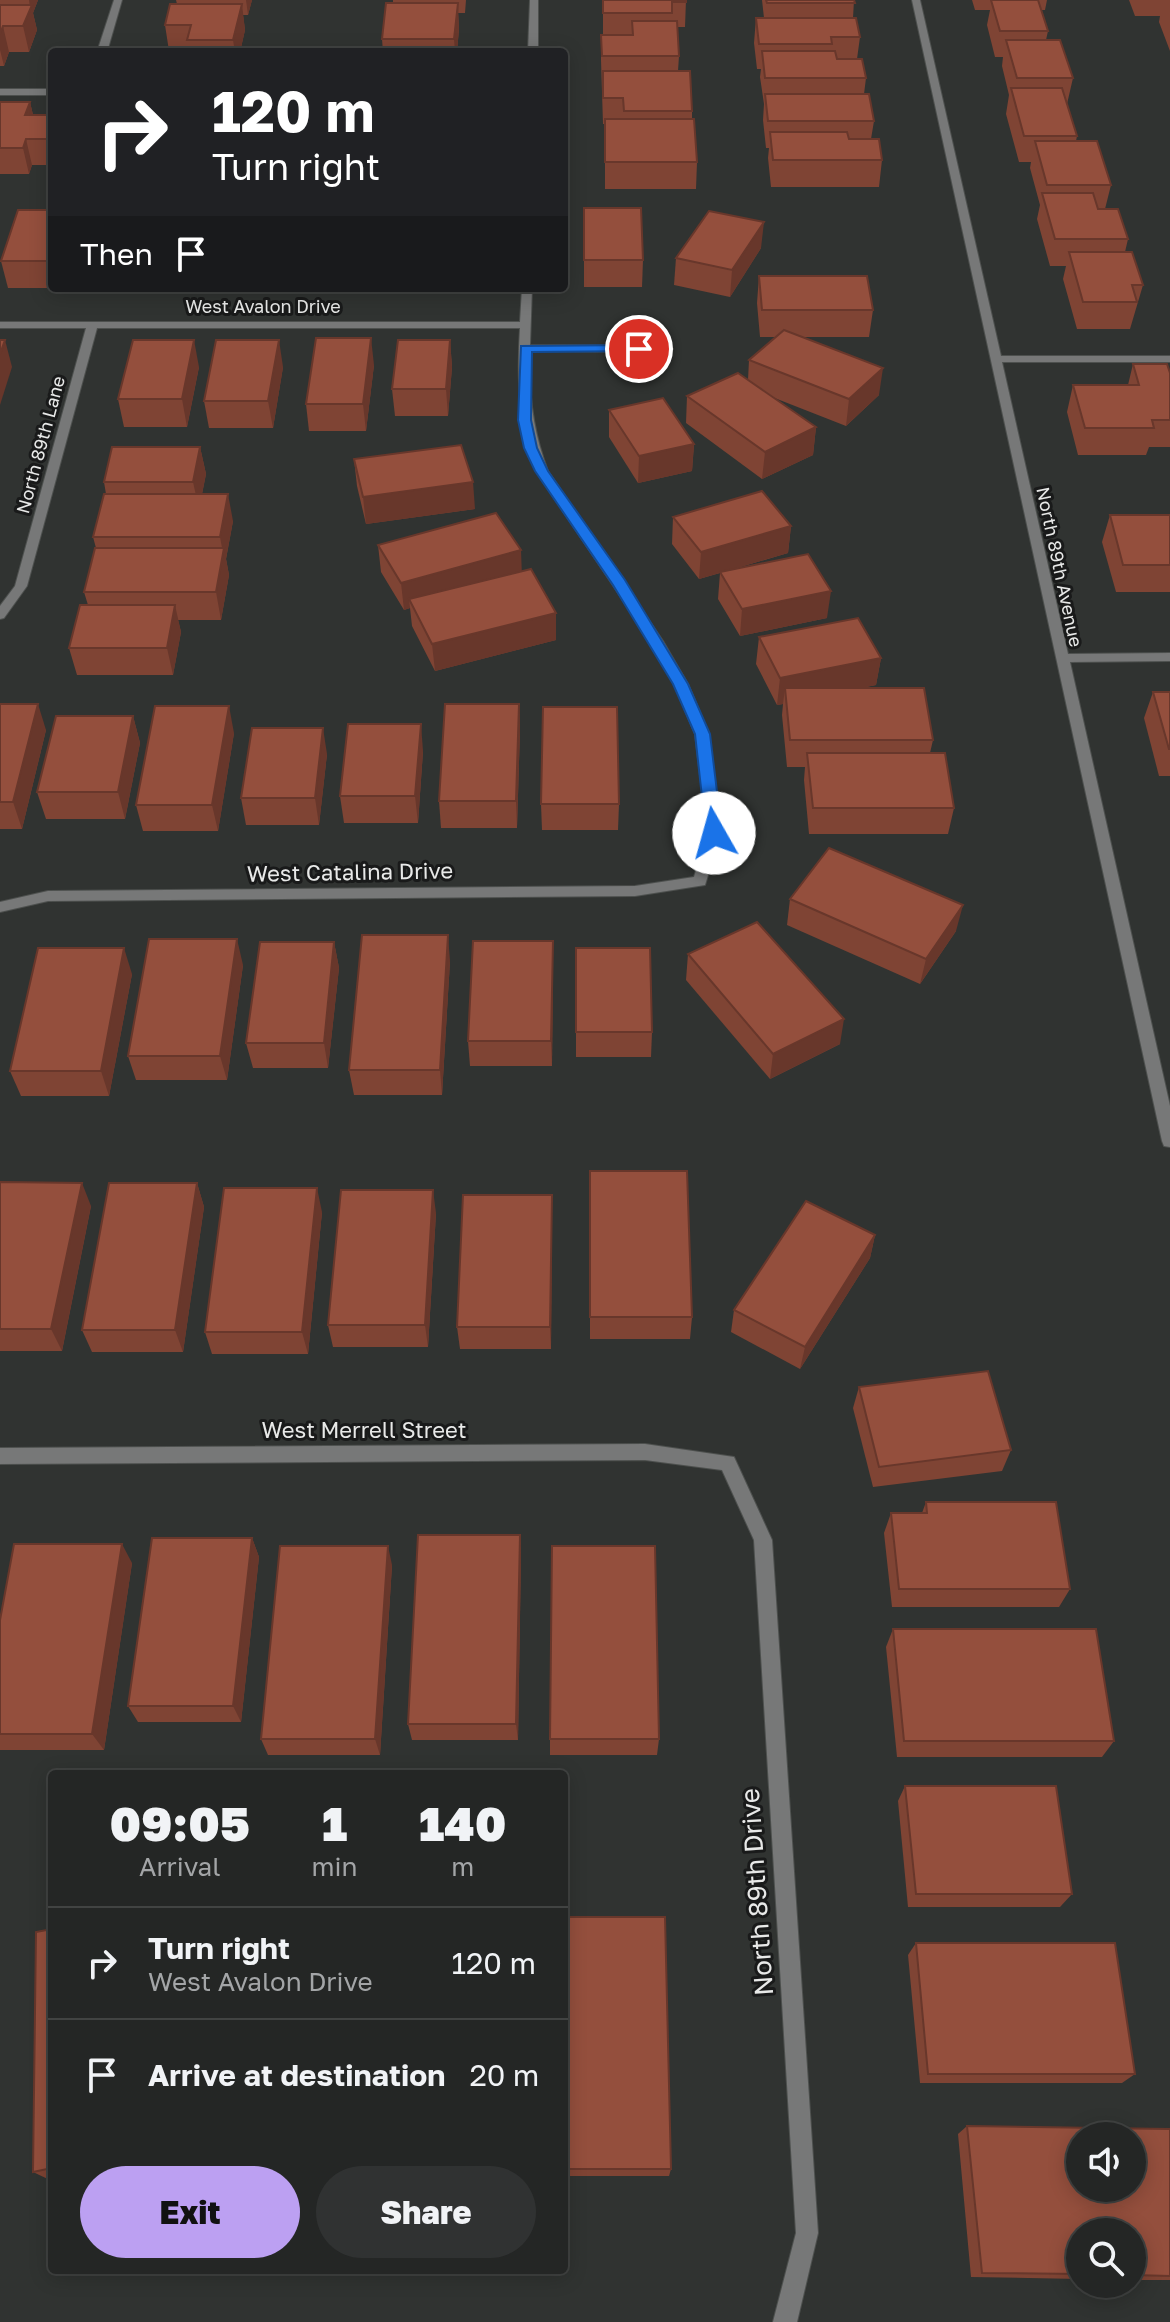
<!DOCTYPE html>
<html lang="en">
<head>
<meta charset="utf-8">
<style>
  body { margin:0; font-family:"Golos Text",sans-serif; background:#303232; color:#f1f3f6; height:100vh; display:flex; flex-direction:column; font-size:30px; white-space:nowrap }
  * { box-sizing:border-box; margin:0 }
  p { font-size:26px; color:#a3a5a7 }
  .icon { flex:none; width:44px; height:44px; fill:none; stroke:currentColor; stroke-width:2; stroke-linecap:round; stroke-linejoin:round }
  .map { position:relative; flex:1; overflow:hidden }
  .sheet { position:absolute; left:48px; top:1770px; width:520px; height:504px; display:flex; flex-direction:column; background:#242625; border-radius:8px; box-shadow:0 4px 20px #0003,0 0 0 2px #414342 }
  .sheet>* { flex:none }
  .guide { position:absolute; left:48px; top:48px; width:520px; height:244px; border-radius:8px; box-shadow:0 4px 20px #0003,0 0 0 2px #414342; background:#202124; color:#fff; overflow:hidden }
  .tools { position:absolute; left:1066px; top:2122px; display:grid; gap:16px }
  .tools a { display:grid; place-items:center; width:80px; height:80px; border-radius:50%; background:#242625; box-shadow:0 4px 20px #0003,0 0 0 2px #414342; font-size:40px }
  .pin { position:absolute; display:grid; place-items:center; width:68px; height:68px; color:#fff; margin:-34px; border:4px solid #fff; border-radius:50%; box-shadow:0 2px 8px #0007 }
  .me { position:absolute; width:88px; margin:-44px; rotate:353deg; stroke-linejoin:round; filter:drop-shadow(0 0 6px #0008) }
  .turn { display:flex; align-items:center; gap:28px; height:168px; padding:0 32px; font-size:36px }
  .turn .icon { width:104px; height:104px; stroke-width:2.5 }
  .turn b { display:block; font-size:56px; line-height:68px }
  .then { display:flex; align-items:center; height:76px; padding:0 32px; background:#0003; gap:16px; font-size:30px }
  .eta { display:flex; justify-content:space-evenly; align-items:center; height:136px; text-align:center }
  .eta b { font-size:48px; font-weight:800; line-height:56px }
  .button { display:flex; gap:16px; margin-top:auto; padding:16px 32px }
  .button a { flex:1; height:92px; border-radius:48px; background:#bca0f2; color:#111; font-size:32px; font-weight:800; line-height:92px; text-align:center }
  .button a+a { background:#303232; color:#f1f3f6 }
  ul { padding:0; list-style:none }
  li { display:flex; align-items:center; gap:24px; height:112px; padding:0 32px; border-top:2px solid #414342 }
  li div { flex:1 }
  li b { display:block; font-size:30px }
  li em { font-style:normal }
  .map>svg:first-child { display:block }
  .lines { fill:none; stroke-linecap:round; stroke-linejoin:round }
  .street-casing { stroke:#4d504e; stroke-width:2 }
  .street { fill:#777878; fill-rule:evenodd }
  .wall { fill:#7f4434 }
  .shaded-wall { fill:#68372b }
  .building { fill:#944f3d; stroke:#68372b; stroke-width:2; fill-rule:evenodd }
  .route { fill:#1a73e8; stroke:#114b97; stroke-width:2 }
  .labels { text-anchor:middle; stroke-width:6; stroke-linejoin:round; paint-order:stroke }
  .far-street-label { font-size:18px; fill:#e8e9e8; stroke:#191a1a }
  .street-label { font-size:22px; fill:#e8e9e8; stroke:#191a1a }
  .near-street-label { font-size:26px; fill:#e8e9e8; stroke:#191a1a }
</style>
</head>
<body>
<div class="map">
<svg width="1170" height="2322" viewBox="0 0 1170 2322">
  <rect width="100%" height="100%" fill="#303331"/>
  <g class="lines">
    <defs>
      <g id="street">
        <path d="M114 0H122L107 52H97Z"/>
        <path d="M530 0H538V52H528Z"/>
        <path d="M912 0H920L1001 356H1170V362H1002L1068 654 1170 653V661L1070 662 1170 1106V1147L1164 1146 1162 1141Z"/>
        <rect x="0" y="89" width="52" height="6"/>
        <path d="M522 288H532L530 345 667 346 673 349 667 352 530 351C528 393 533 432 548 471L663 641 688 684 709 734 721 833 705 885 635 896 48 901 0 912V902L48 891 635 886 694 877 707 833 695 734 674 684 651 642 536 471C518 424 517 378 520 328H97L27 586 4 618 0 619V606L15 586 86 328H0V322H520Z"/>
        <path d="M645 1444 734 1457 772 1540 818 2233 797 2322H773L796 2233 754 1540 722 1470 645 1460 0 1464V1448Z"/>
      </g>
    </defs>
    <use href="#street" class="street-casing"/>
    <use href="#street" class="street"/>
  </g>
  <g class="wall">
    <path d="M0 0H38L33 13 37 30 29 52H9L4 66H0Z"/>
    <path d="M176 0H252L248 15H243L245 30 240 52 169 51 165 25 177 4Z"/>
    <path d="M393 0H466L465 13H458L459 29 457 52H383L382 39 393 3Z"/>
    <path d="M603 0H686L685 27H677L679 56 678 71 692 111V119L697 162 696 189H605V124H603L601 60V35H603Z"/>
    <path d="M762 0H854L853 18 860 37 857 59 866 78 864 94 874 121 871 139 882 160 879 187H771L768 158 769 148H766L763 120 764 104 760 77 761 69H757L754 43 756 18H764Z"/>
    <path d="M972 0H1047L1045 10H1041L1048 31 1046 40 1073 78 1067 104 1077 136 1076 141 1111 185 1105 209 1128 239 1125 252 1143 285 1130 329H1077L1063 279 1066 266H1050L1037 219 1040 205 1030 168 1031 162H1019L1006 114 1009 95 1002 66 1003 57H995L987 25 990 10H975Z"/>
    <path d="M1129 0H1170V51L1159 22 1160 16H1135Z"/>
    <path d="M0 102H30L33 115H52V165H32L29 174H0Z"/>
    <path d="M584 208 643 260 642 287H584Z"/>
    <path d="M52 210V288H8L1 261Z"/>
    <path d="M761 248 730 297 674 285 676 258Z"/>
    <path d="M759 276 873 310 869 337H801L879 395 846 426 772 397 816 427 813 455 762 479 686 423 687 396 748 380 749 360 777 337H760L757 303Z"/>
    <path d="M450 340 452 367 448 416H395L392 389Z"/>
    <path d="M1133 364 1170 373V447H1149L1146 455H1078L1067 412 1073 385H1128Z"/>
    <path d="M374 365 366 431H309L306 404Z"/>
    <path d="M199 367 187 427H124L118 399Z"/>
    <path d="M283 367 273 428H209L204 401Z"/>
    <path d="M609 410 694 444 692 471 638 483 609 437Z"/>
    <path d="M200 447 206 474 202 494 233 521 226 559 229 575 221 620H178L181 632 173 675H77L69 648 88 605 84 592 96 548 93 537 106 494 104 482Z"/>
    <path d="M354 459 475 509 366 524 357 486Z"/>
    <path d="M1110 515H1170V592H1116L1102 542Z"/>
    <path d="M673 517 791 526 788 553 737 568 827 618 740 636 718 599 720 573 699 579 672 544Z"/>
    <path d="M378 545 522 572 556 613V640L435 671 412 626 410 608 404 610 381 572Z"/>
    <path d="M759 637 881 658 876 685 861 688 933 740 930 753 954 808 948 834H809L804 780 805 767H787L782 715 783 704 777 705 756 664Z"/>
    <path d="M1153 692H1170V776H1159L1144 718Z"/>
    <path d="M0 704 46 730 22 829H0Z"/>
    <path d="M519 704 520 730 517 828H441L439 801Z"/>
    <path d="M133 716 140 743 125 819H46L37 792Z"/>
    <path d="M234 733 218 831H143L136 805Z"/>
    <path d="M423 751 418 823H344L340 796Z"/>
    <path d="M327 754 319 825H246L241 798Z"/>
    <path d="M541 804H619L618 830H542Z"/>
    <path d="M790 899 956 931 920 984 787 925Z"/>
    <path d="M334 942 339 968 328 1068H253L246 1043Z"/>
    <path d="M576 948 652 1032 651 1057H576Z"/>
    <path d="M688 954 840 1044 770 1079 686 980Z"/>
    <path d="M450 961 442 1095H354L349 1070Z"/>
    <path d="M243 965 227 1080H136L128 1056Z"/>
    <path d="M553 967 552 1066H470L468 1041Z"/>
    <path d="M132 974 109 1096H21L10 1071Z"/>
    <path d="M590 1171 692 1317 690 1339H590Z"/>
    <path d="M0 1182 91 1206 62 1351H0Z"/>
    <path d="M197 1183 204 1207 183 1352H92L82 1330Z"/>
    <path d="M552 1195 551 1349H460L457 1327Z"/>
    <path d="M322 1212 308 1354H212L205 1332Z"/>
    <path d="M436 1213 428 1347H333L328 1325Z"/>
    <path d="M875 1235 870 1258 800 1369 731 1332 734 1310Z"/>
    <path d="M859 1387 1011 1450 1002 1471 873 1487 853 1408Z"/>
    <path d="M926 1502 1070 1589 1059 1607H892L884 1533 891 1513H922Z"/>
    <path d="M520 1535 521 1554 518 1740H412L408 1724Z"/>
    <path d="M252 1538 259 1557 241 1722H138L128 1706Z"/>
    <path d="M132 1563 104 1750H0V1620Z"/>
    <path d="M392 1565 380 1755H268L261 1739Z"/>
    <path d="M893 1629 1114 1741 1102 1757H897L886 1647Z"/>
    <path d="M550 1739H659L657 1755H550Z"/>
    <path d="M905 1786 1072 1894 1060 1907H908L898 1801Z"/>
    <path d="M564 1917 671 2169 669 2176H564Z"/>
    <path d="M52 1929V2181L33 2172Z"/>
    <path d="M916 1943 1135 2074 1122 2083H920L908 1955Z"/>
    <path d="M967 2126 1170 2129V2280H1132V2232H1080V2279L971 2277 958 2134Z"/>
  </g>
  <g class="shaded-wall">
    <path d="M29 0H38L33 13 37 30 29 52 23 26 30 8Z"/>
    <path d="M246 0H252L248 15Z"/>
    <path d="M458 3 459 29 457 52H455L454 39Z"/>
    <path d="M242 4 245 30 240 52H235L233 40Z"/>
    <path d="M3 26 9 52 4 66 0 50V34Z"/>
    <path d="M30 102 36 128 25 115Z"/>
    <path d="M26 139 32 165 29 174 23 148Z"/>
    <path d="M764 222 761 248 730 297 732 270Z"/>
    <path d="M371 338 374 365 366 431 363 404Z"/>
    <path d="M5 340 12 367 0 405V354Z"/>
    <path d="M194 340 199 367 187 427 182 399Z"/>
    <path d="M279 340 283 367 273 428 268 401Z"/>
    <path d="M450 340 452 367 448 416 446 389Z"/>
    <path d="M883 368 879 395 846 426 849 399Z"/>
    <path d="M816 427 813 455 762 479 765 452Z"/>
    <path d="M694 444 692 471 638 483 639 456Z"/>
    <path d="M200 447 206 474 199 509 193 482Z"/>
    <path d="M473 482 475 509 366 524 363 497Z"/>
    <path d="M228 494 233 521 226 559 229 575 221 620 216 592 223 553 220 537Z"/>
    <path d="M791 526 788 553 699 579 701 552Z"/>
    <path d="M521 550 522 577 409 599 410 608 404 610 401 583Z"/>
    <path d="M831 591 827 618 740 636 742 609Z"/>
    <path d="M175 605 181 632 173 675 167 648Z"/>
    <path d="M556 613V640L435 671 432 644Z"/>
    <path d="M881 658 876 685 786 703 785 688 783 704 777 705 780 678Z"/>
    <path d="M38 704 46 730 22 829 13 802Z"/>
    <path d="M519 704 520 730 517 828 516 801Z"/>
    <path d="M229 706 234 733 218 831 212 805Z"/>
    <path d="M133 716 140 743 125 819 118 792Z"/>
    <path d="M421 724 423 751 418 823 415 796Z"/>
    <path d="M323 728 327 754 319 825 315 798Z"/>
    <path d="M963 905 956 931 920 984 926 959Z"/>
    <path d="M448 935 450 961 442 1095 440 1070Z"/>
    <path d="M237 939 243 965 227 1080 220 1056Z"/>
    <path d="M553 941V967L552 1066 551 1041Z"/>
    <path d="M334 942 339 968 328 1068 324 1043Z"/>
    <path d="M124 948 132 974 109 1096 101 1071Z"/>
    <path d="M844 1019 840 1044 770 1079 773 1054Z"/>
    <path d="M82 1183 91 1206 62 1351 51 1329Z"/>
    <path d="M197 1183 204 1207 183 1352 175 1330Z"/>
    <path d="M317 1188 322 1212 308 1354 302 1332Z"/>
    <path d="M433 1190 436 1213 428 1347 425 1325Z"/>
    <path d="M552 1195V1219L551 1349 550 1327Z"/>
    <path d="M875 1235 870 1258 800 1369 805 1347Z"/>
    <path d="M520 1535 521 1554 518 1740 516 1724Z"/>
    <path d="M252 1538 259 1557 241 1722 233 1706Z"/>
    <path d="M122 1544 132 1563 104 1750 92 1734Z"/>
    <path d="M388 1546 392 1565 380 1755 375 1739Z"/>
  </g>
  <g class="building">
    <path d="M603 0H686V2H672V13H603Z"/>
    <path d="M766 0H854L855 3H767Z"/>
    <path d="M991 0H1038L1048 31H1000Z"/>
    <path d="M386 3H458L454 39H382Z"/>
    <path d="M170 4H242L233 40H187L191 25H165Z"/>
    <path d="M0 5H32L23 26H3L0 34Z"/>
    <path d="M756 18H856L860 37H831L832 44H759Z"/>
    <path d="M632 21H677L679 56H602L601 35H633Z"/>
    <path d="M1006 40H1060L1073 78H1017Z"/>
    <path d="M762 51H835L837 59H862L866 78H765Z"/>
    <path d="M603 71H690L692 111H624L623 98H603Z"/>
    <path d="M1011 88H1062L1077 136H1024Z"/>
    <path d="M765 94H869L874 121H768Z"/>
    <path d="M0 102H30L25 115H52V139H26L23 148H0Z"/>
    <path d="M605 119H694L697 162H605Z"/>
    <path d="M770 132H847L849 139H879L882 160H773Z"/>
    <path d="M1035 141H1097L1111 185H1047Z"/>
    <path d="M1042 193H1093L1098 209H1118L1128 239H1055Z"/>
    <path d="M584 208H641L643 260H584Z"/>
    <path d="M18 210H52V261H1Z"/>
    <path d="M709 211 764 222 732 270 676 258Z"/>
    <path d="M1069 252H1132L1143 285H1132L1137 302H1083Z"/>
    <path d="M759 276H867L873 310H762Z"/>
    <path d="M784 330 883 368 849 399 749 360Z"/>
    <path d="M316 338H371L363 404H306Z"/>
    <path d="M0 340H5L0 354Z"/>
    <path d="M133 340H194L182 399H118Z"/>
    <path d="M216 340H279L268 401H204Z"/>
    <path d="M398 340H450L446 389H392Z"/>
    <path d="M1133 364H1167L1170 373V420H1152L1154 428H1085L1073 385H1139Z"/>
    <path d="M738 373 816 427 765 452 687 396Z"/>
    <path d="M663 398 694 444 639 456 609 410Z"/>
    <path d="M461 445 473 482 363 497 354 459Z"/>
    <path d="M112 447H200L193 482H104Z"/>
    <path d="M762 491 791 526 701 552 673 517Z"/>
    <path d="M104 494H228L220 537H93Z"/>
    <path d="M496 513 521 550 401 583 378 545Z"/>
    <path d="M1110 515H1170V565H1123Z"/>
    <path d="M95 548H224L216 592H84Z"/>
    <path d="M808 554 831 591 742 609 720 572Z"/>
    <path d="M531 569 556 613 432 644 409 599Z"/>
    <path d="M80 605H175L167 648H69Z"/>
    <path d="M858 618 881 658 780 678 759 637Z"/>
    <path d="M785 688H924L933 740H790Z"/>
    <path d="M1153 692H1170V749H1169Z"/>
    <path d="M0 704H38L13 802H0Z"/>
    <path d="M445 704H519L516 801H439Z"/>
    <path d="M155 706H229L212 805H136Z"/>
    <path d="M543 707H617L619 804H541Z"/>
    <path d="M56 716H133L118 792H37Z"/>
    <path d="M348 724H421L415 796H340Z"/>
    <path d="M252 728H323L315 798H241Z"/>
    <path d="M807 753H945L954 808H813Z"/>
    <path d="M829 848 963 905 926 959 790 899Z"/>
    <path d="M757 922 844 1019 773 1054 688 954Z"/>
    <path d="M362 935H448L440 1070H349Z"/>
    <path d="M149 939H237L220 1056H128Z"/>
    <path d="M473 941H553L551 1041H468Z"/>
    <path d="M260 942H334L324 1043H246Z"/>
    <path d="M38 948H124L101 1071H10Z"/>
    <path d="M576 948H650L652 1032H576Z"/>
    <path d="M590 1171H687L692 1317H590Z"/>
    <path d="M0 1182 82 1183 51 1329H0Z"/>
    <path d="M109 1183H197L175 1330H82Z"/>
    <path d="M224 1188H317L302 1332H205Z"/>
    <path d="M341 1190H433L425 1325H328Z"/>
    <path d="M463 1195H552L550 1327H457Z"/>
    <path d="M806 1201 875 1235 805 1347 734 1310Z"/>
    <path d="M988 1371 1011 1450 879 1467 859 1387Z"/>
    <path d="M926 1502H1056L1070 1589H899L891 1513H927Z"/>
    <path d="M418 1535H520L516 1724H408Z"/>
    <path d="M152 1538H252L233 1706H128Z"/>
    <path d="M14 1544H122L92 1734H0V1620Z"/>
    <path d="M280 1546H388L375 1739H261Z"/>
    <path d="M552 1546H655L659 1739H550Z"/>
    <path d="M893 1629H1096L1114 1741H904Z"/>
    <path d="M905 1786H1056L1072 1894H916Z"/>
    <path d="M564 1917H665L671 2169H564Z"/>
    <path d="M52 1929V2168L33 2172 36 1932Z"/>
    <path d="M916 1943H1115L1135 2074H928Z"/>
    <path d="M967 2126 1170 2129V2276L1132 2275V2232H1080V2274L982 2273ZM1080 2136H1132V2188H1080Z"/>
  </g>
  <path class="route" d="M639 345 645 349 643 351 532 352 531 420 537 448 548 471 625 580 688 684 710 734 722 833 714 839 706 833 695 734 673 684 613 585 535 471 524 448 518 420 521 346Z"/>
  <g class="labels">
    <g class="far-street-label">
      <text x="263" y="313">West Avalon Drive</text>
      <text transform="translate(41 445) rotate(-75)" y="6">North 89th Lane</text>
      <text transform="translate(1059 567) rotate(78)" y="6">North 89th Avenue</text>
    </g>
    <g class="street-label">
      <text transform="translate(350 872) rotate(-1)" y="8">West Catalina Drive</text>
      <text x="364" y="1438">West Merrell Street</text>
    </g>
    <g class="near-street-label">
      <text transform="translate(757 1892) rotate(-94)" y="9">North 89th Drive</text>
    </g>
  </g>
</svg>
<div class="tools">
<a><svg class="icon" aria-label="sound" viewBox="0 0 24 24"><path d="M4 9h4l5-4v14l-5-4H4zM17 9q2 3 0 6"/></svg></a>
<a><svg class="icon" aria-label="search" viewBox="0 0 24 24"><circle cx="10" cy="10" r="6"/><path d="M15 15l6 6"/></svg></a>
</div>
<div class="pin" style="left:639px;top:349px;background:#d93025"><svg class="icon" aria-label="arrive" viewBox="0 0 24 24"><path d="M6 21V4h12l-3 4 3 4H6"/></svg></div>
<svg class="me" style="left:714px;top:833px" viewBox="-20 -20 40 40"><circle r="19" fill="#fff"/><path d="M0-13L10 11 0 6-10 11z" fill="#1a73e8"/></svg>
<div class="guide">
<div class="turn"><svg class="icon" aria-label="right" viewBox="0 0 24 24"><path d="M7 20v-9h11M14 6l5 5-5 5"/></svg><div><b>120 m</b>Turn right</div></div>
<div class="then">Then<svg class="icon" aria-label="arrive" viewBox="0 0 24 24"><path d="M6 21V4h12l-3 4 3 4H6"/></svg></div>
</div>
<section class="sheet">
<div class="eta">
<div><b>09:05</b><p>Arrival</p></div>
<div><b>1</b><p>min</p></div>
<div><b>140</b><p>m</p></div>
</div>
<ul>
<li><svg class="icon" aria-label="right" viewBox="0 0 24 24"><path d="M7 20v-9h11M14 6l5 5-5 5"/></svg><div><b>Turn right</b><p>West Avalon Drive</p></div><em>120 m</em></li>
<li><svg class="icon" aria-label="arrive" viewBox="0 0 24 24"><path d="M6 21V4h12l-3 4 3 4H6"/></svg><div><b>Arrive at destination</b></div><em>20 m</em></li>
</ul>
<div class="button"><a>Exit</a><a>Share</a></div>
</section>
</div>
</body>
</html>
